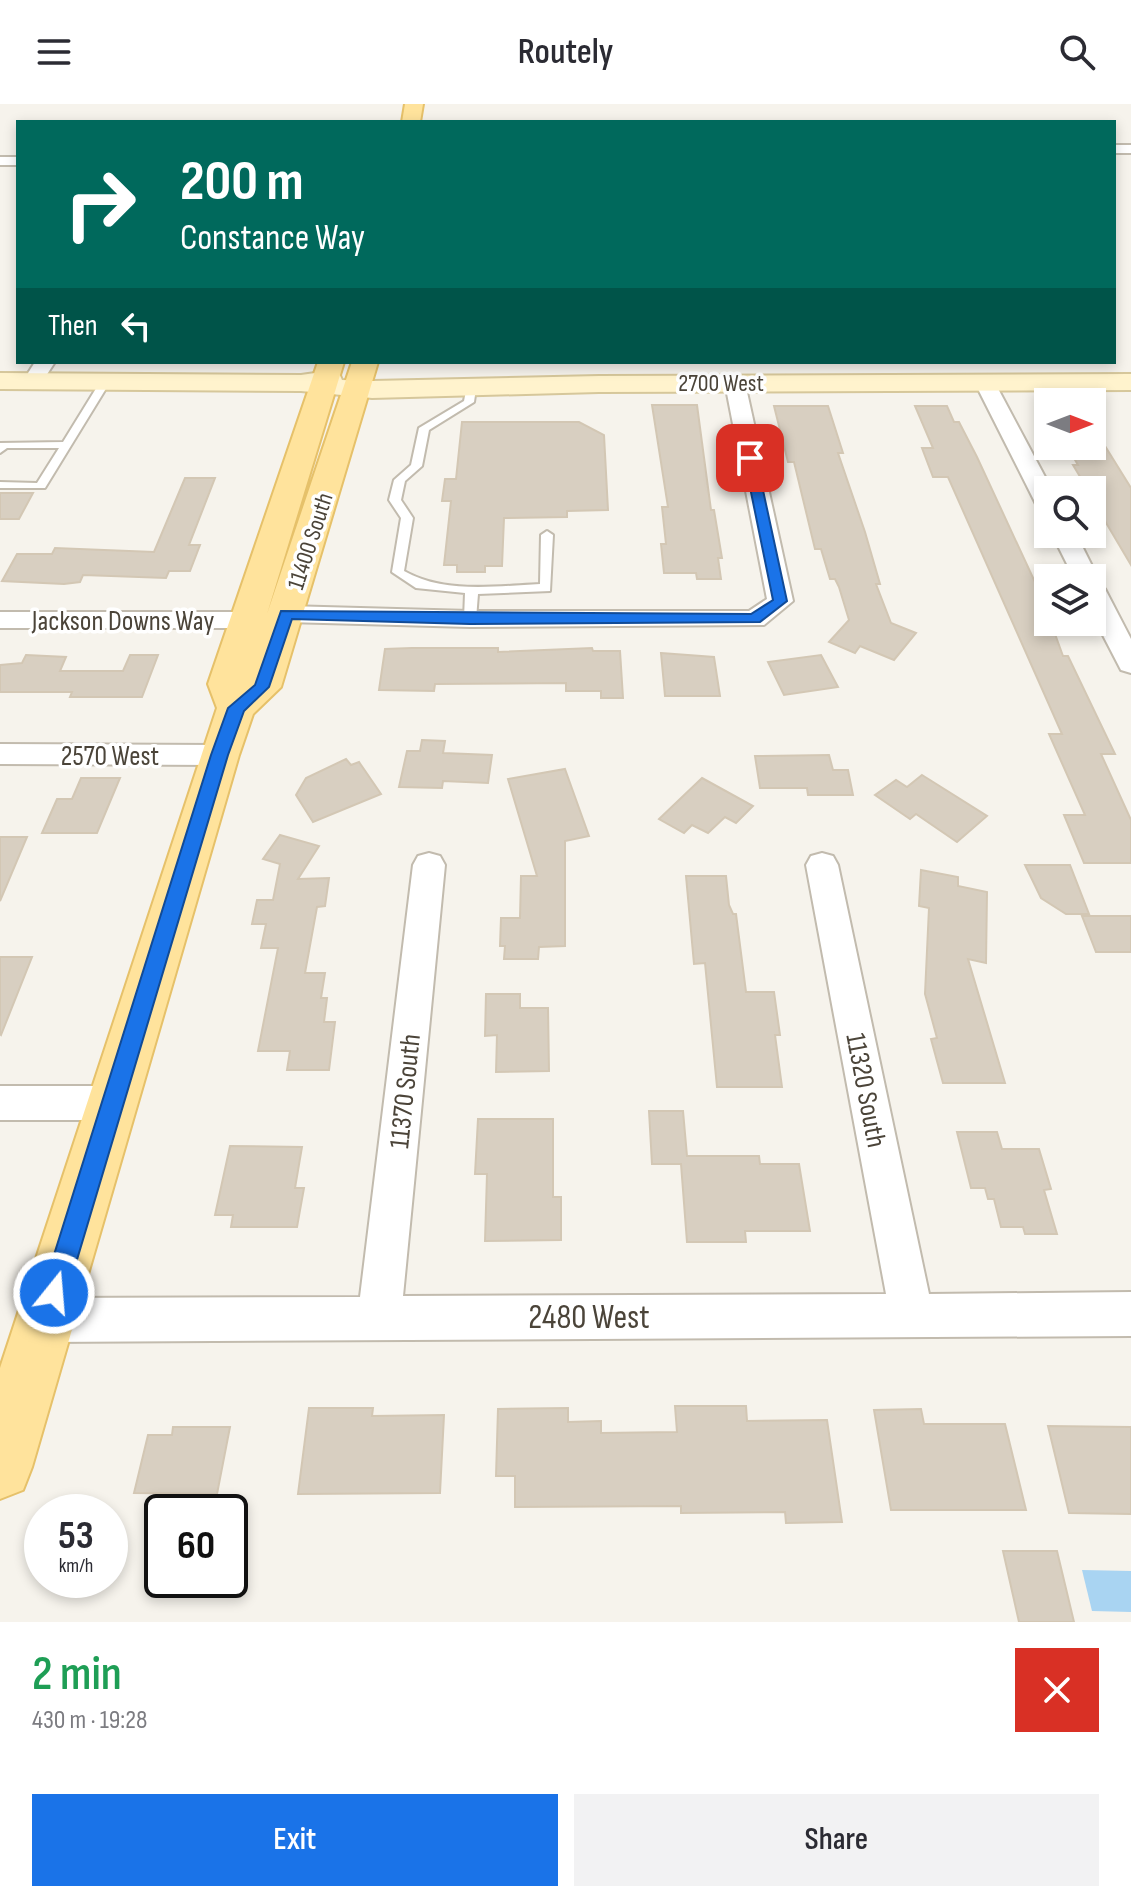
<!DOCTYPE html>
<html lang="en">
<head>
<meta charset="utf-8">
<style>
  body { margin:0; font-family:"Sofia Sans Condensed",sans-serif; background:#f2f2f3; color:#2b2b33; height:100vh; display:flex; flex-direction:column; font-size:30px; white-space:nowrap }
  * { box-sizing:border-box; margin:0 }
  p { font-size:26px; color:#7c7c81 }
  .icon { flex:none; width:44px; height:44px; fill:none; stroke:currentColor; stroke-width:2; stroke-linecap:round; stroke-linejoin:round }
  .map { position:relative; height:1518px; overflow:hidden }
  .drawer { display:flex; flex-direction:column; background:#fff; flex:1 }
  .drawer>* { flex:none }
  .guide { position:absolute; left:16px; top:16px; width:1100px; height:244px; border-radius:0px; box-shadow:0 4px 12px #0003; background:#00695c; color:#fff; overflow:hidden }
  .needle { width:52px; rotate:90deg }
  .buttons { position:absolute; left:1034px; top:284px; display:grid; gap:16px }
  .buttons a { display:grid; place-items:center; width:72px; height:72px; border-radius:0px; background:#fff; box-shadow:0 4px 12px #0003; font-size:40px }
  .speed { position:absolute; left:24px; top:1390px; display:flex; gap:16px; font-size:40px; font-weight:700; text-align:center }
  .speed>* { display:grid; place-content:center; width:104px; height:104px; border-radius:50%; background:#fff; box-shadow:0 4px 12px #0003; line-height:1 }
  .speed small { font-size:20px; font-weight:400 }
  .speed .limit { border:4px solid #111; border-radius:12px; background:#fff; color:#111 }
  .pin { position:absolute; display:grid; place-items:center; width:68px; height:68px; color:#fff; margin:-34px; border-radius:16px; box-shadow:0 4px 12px #0006 }
  .me { position:absolute; width:88px; margin:-44px; rotate:17deg; stroke-linejoin:round; filter:drop-shadow(0 0 6px #0008) }
  .turn { display:flex; align-items:center; gap:28px; height:168px; padding:0 32px; font-size:36px }
  .turn .icon { width:104px; height:104px; stroke-width:2.5 }
  .turn b { display:block; font-size:56px; line-height:68px }
  .then { display:flex; align-items:center; height:76px; padding:0 32px; background:#0003; gap:16px; font-size:30px }
  .round { display:grid; place-items:center; flex:none; width:84px; height:84px; border-radius:0px; background:#f2f2f3 }
  .overview { display:flex; align-items:center; justify-content:space-between; height:136px; padding:0 32px }
  h1 { font-size:48px; font-weight:600; line-height:60px; color:#1e9e55 }
  .primary-button { display:flex; gap:16px; margin-top:auto; padding:16px 32px }
  .primary-button a { flex:1; height:92px; border-radius:0px; background:#1a73e8; color:#fff; font-size:32px; font-weight:600; line-height:92px; text-align:center }
  .primary-button a+a { background:#f2f2f3; color:#2b2b33 }
  header { display:flex; justify-content:space-between; align-items:center; height:104px; padding:0 32px; background:#fff; font-size:36px; font-weight:600 }
  .map>svg:first-child { display:block }
  .water { fill:#a9d4f2 }
  .building { fill:#d8cfc1; stroke:#d3c7b4; stroke-width:2 }
  .lines { fill:none; stroke-linecap:round; stroke-linejoin:round }
  .lane-casing { stroke:#c2bbae; stroke-width:4 }
  .street-casing { stroke:#c2bbae; stroke-width:4 }
  .secondary-casing { stroke:#d6c79b; stroke-width:4 }
  .primary-casing { stroke:#e6c16a; stroke-width:4 }
  .lane { fill:#fff; fill-rule:evenodd }
  .street { fill:#fff; fill-rule:evenodd }
  .secondary { fill:#fff3cd; fill-rule:evenodd }
  .primary { fill:#ffe39c; fill-rule:evenodd }
  .route { fill:#1a73e8; stroke:#114b97; stroke-width:2 }
  .labels { text-anchor:middle; stroke-width:7; stroke-linejoin:round; paint-order:stroke }
  .far-street-label { font-size:24px; fill:#4b4439; stroke:#fff }
  .street-label { font-size:28px; fill:#4b4439; stroke:#fff }
  .near-street-label { font-size:34px; fill:#4b4439; stroke:#fff }
</style>
</head>
<body>
<header><svg class="icon" aria-label="menu" viewBox="0 0 24 24"><path d="M4 6h16M4 12h16M4 18h16"/></svg>Routely<svg class="icon" aria-label="search" viewBox="0 0 24 24"><circle cx="10" cy="10" r="6"/><path d="M15 15l6 6"/></svg></header>
<div class="map">
<svg width="1131" height="1518" viewBox="0 0 1131 1518">
  <rect width="100%" height="100%" fill="#f6f3ec"/>
  <path class="water" d="M1082 1466 1131 1467V1508L1092 1507Z"/>
  <g class="building">
    <path d="M652 301H697L711 406H714L722 454H718L721 475H697L696 469H664L661 440H666L662 403H668Z"/>
    <path d="M774 302H828L843 349H838L865 428 880 480H876L891 519 916 529 894 556 860 542 855 549 829 538 849 516 839 483 835 475H830L821 445H815L794 358H788Z"/>
    <path d="M915 302H947L954 318H959L977 353 1040 489 1063 552H1068L1115 650H1101L1131 716V759H1084L1064 711H1085L1049 630H1062L948 373H933L922 344H933Z"/>
    <path d="M462 318H579L604 331 608 406 567 407V413L504 414 502 462H485V468H457V461H444L451 397H442L445 375H456Z"/>
    <path d="M1067 342H1105L1131 384V461L1092 395V386H1088L1073 361H1078Z"/>
    <path d="M185 374H215L189 441H200L190 467H169L166 474 83 471 80 478 64 480 2 477 17 450H52L55 444 154 448Z"/>
    <path d="M0 389H33L19 415H0Z"/>
    <path d="M412 544H498V548L592 544 593 547H620L623 594H601V587H566V579L435 580 434 587 379 586 385 545Z"/>
    <path d="M661 549 714 553 720 592H665Z"/>
    <path d="M26 551 66 553 60 567H123L130 551H158L142 593H70L72 588H0V561L22 559Z"/>
    <path d="M821 551 838 583 784 591 768 558Z"/>
    <path d="M422 636 445 637 443 649 492 651 488 679 443 677 442 684 399 683 407 647H420Z"/>
    <path d="M829 651 833 666H848L853 691H808L807 684H760L755 652Z"/>
    <path d="M346 655 351 661 359 658 381 690 313 718 296 691 306 674Z"/>
    <path d="M565 665 589 732 565 737V842L539 843 538 855H504L505 842H500L501 814H520L521 772H537L508 675Z"/>
    <path d="M922 671 987 712 957 738 916 710 910 715 875 691 896 676 907 683Z"/>
    <path d="M81 674H120L97 729H42L57 695H72Z"/>
    <path d="M702 674 753 702 736 719 725 713 708 729 692 721 684 729 659 715Z"/>
    <path d="M280 731 319 742 298 775 329 774 325 802 317 803 305 869H325L321 894H327L324 918H335L329 966H287L290 947H258L278 844H261L266 820H252L257 796H273L280 760 263 755Z"/>
    <path d="M0 733H27L0 797Z"/>
    <path d="M1025 761H1070L1089 810H1066L1041 794Z"/>
    <path d="M921 766 958 773V782L987 788 986 859 968 855 1005 979H943L931 935 937 934 925 890 929 804 919 802Z"/>
    <path d="M686 772H726L729 801 733 810H736L746 888H774L780 931H775L782 983H717L705 859 694 860Z"/>
    <path d="M1082 812H1131V848H1096Z"/>
    <path d="M0 853H32L1 931 0 930Z"/>
    <path d="M486 890H520V904H548L549 967 496 968 497 931 485 932Z"/>
    <path d="M649 1007H683L687 1052H759L760 1060H799L810 1127H745L746 1138H687L681 1060H652Z"/>
    <path d="M478 1015H553V1093H561V1136L485 1137 487 1070H475Z"/>
    <path d="M957 1028H997L1002 1045H1039L1051 1085 1044 1086 1057 1130H1025L1023 1123H1001L994 1095H988L985 1084H971Z"/>
    <path d="M230 1042 302 1043 295 1084H304L297 1123H231L233 1111H215Z"/>
    <path d="M675 1302H746L747 1317 827 1316 842 1418 786 1419 785 1408 681 1409V1402L515 1403V1372H496L498 1305 568 1304V1318L601 1317V1329L677 1328Z"/>
    <path d="M309 1304H373L372 1312 444 1311 440 1389 298 1390Z"/>
    <path d="M921 1305 924 1320H1005L1026 1406H891L874 1306Z"/>
    <path d="M1048 1322 1131 1323V1410L1069 1409Z"/>
    <path d="M173 1323H230L217 1390 134 1389 148 1331H172Z"/>
    <path d="M1003 1447H1057L1074 1518H1019Z"/>
  </g>
  <g class="lines">
    <defs>
      <g id="lane">
        <path d="M105 275 110 278 45 384H0V378L37 379 59 344H7L0 349V339L63 338 100 278Z"/>
        <path d="M467 282 476 284 474 298 429 326 422 362 405 377 401 396 413 414 404 467C444 490 496 482 540 480L541 431 547 427 553 431 550 487 478 490 476 515 470 519 464 515 465 489 416 484 392 468 401 414 389 396 394 376 411 361 419 324 464 297Z"/>
      </g>
      <g id="street">
        <rect x="1114" y="41" width="17" height="8"/>
        <rect x="0" y="53" width="18" height="8"/>
        <path d="M35 258H55L40 281 33 283 23 277Z"/>
        <path d="M735 273 745 279 793 497 764 521 470 523 287 518 278 516 274 510 278 504 287 502 470 507H749L767 495 725 279Z"/>
        <path d="M985 273 995 279 1052 386H1048V407L1040 405 1036 400 975 279Z"/>
        <path d="M1052 430H1076L1098 474 1096 478 1105 485 1131 535V569L1121 566 1092 510V474H1074Z"/>
        <path d="M0 508H247L256 510 260 516 256 522 247 524H0Z"/>
        <path d="M0 640 219 641 229 644 234 651 229 658 219 661 0 660Z"/>
        <path d="M429 749 440 752 445 761 403 1192 886 1190 806 761 811 752 822 749 833 752 838 761 929 1190 1131 1188V1232L46 1238 31 1231 24 1216 31 1201 46 1194 360 1193 413 761 418 752Z"/>
        <path d="M0 982H113L126 987 132 999 126 1011 113 1016H0Z"/>
      </g>
      <path id="secondary" d="M329 267 339 269 342 276 372 277 599 272 1131 270V286L599 288 372 294 301 287 0 285V269L301 271Z"/>
      <g id="primary">
        <path d="M405 0H423L420 18H402Z"/>
        <path d="M318 258H344L267 510 352 258H378L281 583 253 610 239 651 32 1363 23 1386 0 1395V1264L217 604 208 580Z"/>
      </g>
    </defs>
    <use href="#lane" class="lane-casing"/>
    <use href="#street" class="street-casing"/>
    <use href="#secondary" class="secondary-casing"/>
    <use href="#primary" class="primary-casing"/>
    <use href="#lane" class="lane"/>
    <use href="#street" class="street"/>
    <use href="#secondary" class="secondary"/>
    <use href="#primary" class="primary"/>
  </g>
  <path class="route" d="M750 350 756 354 787 497 760 518 470 520 292 515 269 583 244 607 228 651 67 1189 63 1197 54 1201 46 1197 42 1189 211 651 228 604 255 581 281 507 751 510 773 496 744 354Z"/>
  <g class="labels">
    <g class="far-street-label">
      <text x="721" y="287">2700 West</text>
      <text transform="translate(310 437) rotate(-72)" y="8">11400 South</text>
    </g>
    <g class="street-label">
      <text x="123" y="526">Jackson Downs Way</text>
      <text x="110" y="661">2570 West</text>
      <text transform="translate(867 986) rotate(79)" y="10">11320 South</text>
      <text transform="translate(404 987) rotate(-84)" y="10">11370 South</text>
    </g>
    <g class="near-street-label">
      <text x="589" y="1224">2480 West</text>
    </g>
  </g>
</svg>
<div class="buttons">
<a><svg class="needle" viewBox="-14 -14 28 28"><path d="M0-13l5 13h-10z" fill="#e53935"/><path d="M0 13l5-13h-10z" fill="#7c7c81"/></svg></a>
<a><svg class="icon" aria-label="search" viewBox="0 0 24 24"><circle cx="10" cy="10" r="6"/><path d="M15 15l6 6"/></svg></a>
<a><svg class="icon" aria-label="layers" viewBox="0 0 24 24"><path d="M12 4l9 5-9 5-9-5zM3 14l9 5 9-5"/></svg></a>
</div>
<div class="speed"><div>53<small>km/h</small></div><div class="limit">60</div></div>
<div class="pin" style="left:750px;top:354px;background:#d93025"><svg class="icon" aria-label="arrive" viewBox="0 0 24 24"><path d="M6 21V4h12l-3 4 3 4H6"/></svg></div>
<svg class="me" style="left:54px;top:1189px" viewBox="-20 -20 40 40"><circle r="17" fill="#1a73e8" stroke="#fff" stroke-width="3"/><path d="M0-11L8 9 0 5-8 9z" fill="#fff"/></svg>
<div class="guide">
<div class="turn"><svg class="icon" aria-label="right" viewBox="0 0 24 24"><path d="M7 20v-9h11M14 6l5 5-5 5"/></svg><div><b>200 m</b>Constance Way</div></div>
<div class="then">Then<svg class="icon" aria-label="left" viewBox="0 0 24 24"><path d="M17 20v-9H6M10 6l-5 5 5 5"/></svg></div>
</div>
</div>
<section class="drawer">
<div class="overview"><div><h1>2 min</h1><p>430 m · 19:28</p></div><a class="round" style="background:#d93025;color:#fff"><svg class="icon" aria-label="close" viewBox="0 0 24 24"><path d="M6 6l12 12M18 6L6 18"/></svg></a></div>
<div class="primary-button"><a>Exit</a><a>Share</a></div>
</section>
</body>
</html>
